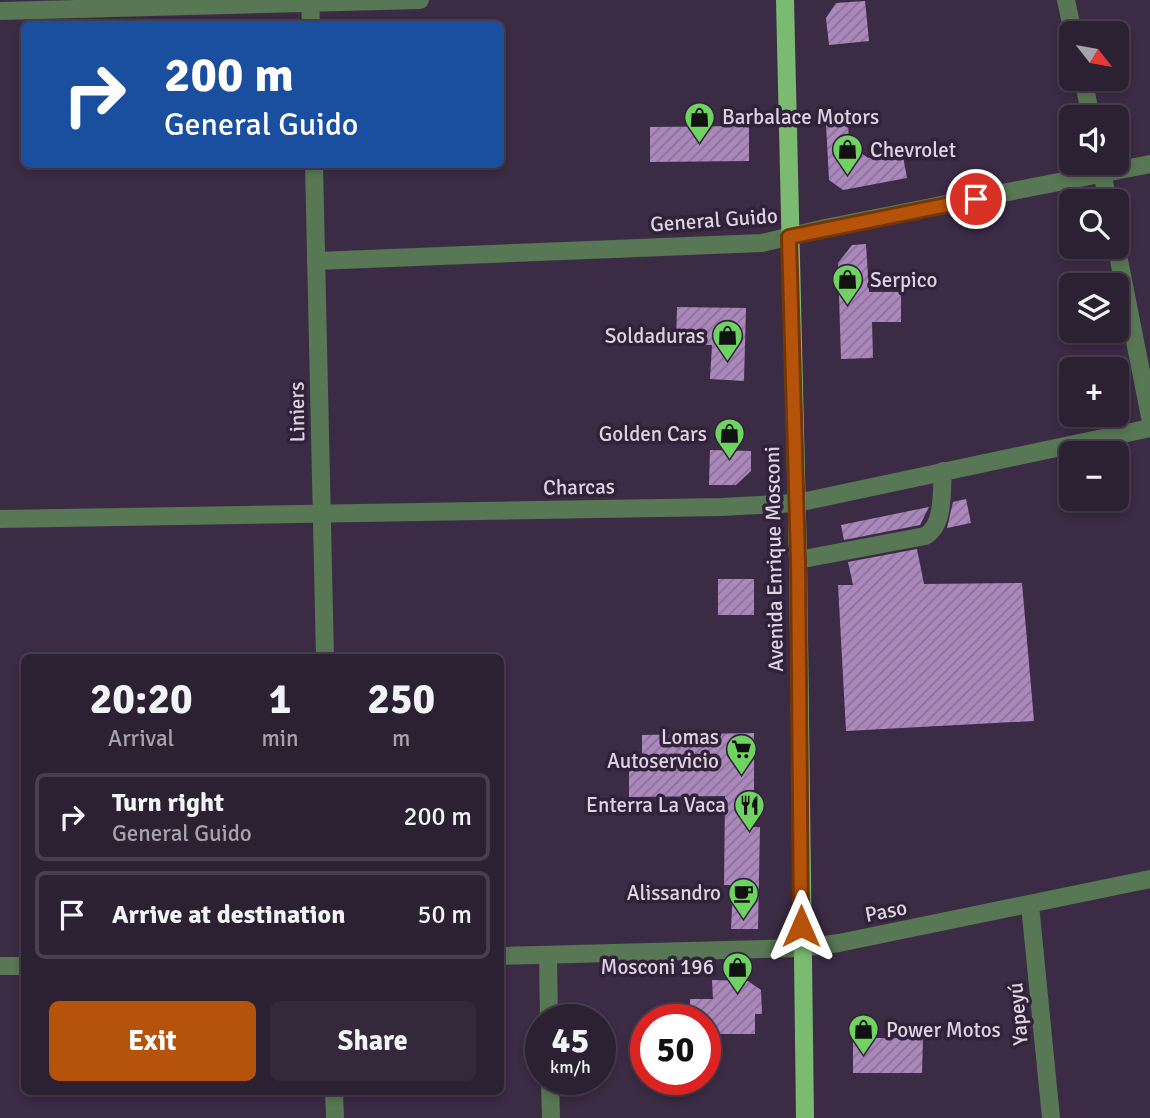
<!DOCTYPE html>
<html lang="en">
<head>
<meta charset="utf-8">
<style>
  body { margin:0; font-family:Signika,sans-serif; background:#34283b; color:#f1f3f6; height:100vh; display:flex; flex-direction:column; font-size:26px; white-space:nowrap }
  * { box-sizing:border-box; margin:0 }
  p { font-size:23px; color:#a6a3ac }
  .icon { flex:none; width:38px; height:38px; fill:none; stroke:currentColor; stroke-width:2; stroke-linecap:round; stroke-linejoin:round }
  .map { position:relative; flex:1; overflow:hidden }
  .sheet { position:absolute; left:21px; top:654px; width:483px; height:441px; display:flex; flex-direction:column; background:#2c2033; border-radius:10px; box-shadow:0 4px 10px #0003,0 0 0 2px #483e4e }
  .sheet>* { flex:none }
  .hud { position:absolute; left:21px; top:21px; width:483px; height:147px; border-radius:10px; box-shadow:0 4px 10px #0003,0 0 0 2px #483e4e; background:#1a4fa0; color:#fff; overflow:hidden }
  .needle { width:46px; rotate:121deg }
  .buttons { position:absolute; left:1059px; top:21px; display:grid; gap:14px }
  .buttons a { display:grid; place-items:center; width:70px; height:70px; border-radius:10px; background:#2c2033; box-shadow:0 4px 10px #0003,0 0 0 2px #483e4e; font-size:35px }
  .speed { position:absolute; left:525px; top:1004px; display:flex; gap:14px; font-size:35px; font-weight:700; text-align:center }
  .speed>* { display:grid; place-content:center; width:91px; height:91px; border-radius:50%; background:#2c2033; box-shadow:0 4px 10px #0003,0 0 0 2px #483e4e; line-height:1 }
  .speed small { font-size:18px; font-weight:400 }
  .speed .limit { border:10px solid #d22; background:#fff; color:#111 }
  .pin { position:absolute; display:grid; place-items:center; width:60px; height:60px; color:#fff; margin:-30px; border:4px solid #fff; border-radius:50%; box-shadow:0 2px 7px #0007 }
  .me { position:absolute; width:77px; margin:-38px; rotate:0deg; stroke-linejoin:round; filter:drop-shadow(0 0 5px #0008) }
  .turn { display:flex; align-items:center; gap:24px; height:147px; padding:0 28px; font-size:32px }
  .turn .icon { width:91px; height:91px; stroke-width:2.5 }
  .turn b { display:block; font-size:49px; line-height:60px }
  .eta { display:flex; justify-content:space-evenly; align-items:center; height:119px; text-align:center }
  .eta b { font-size:42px; font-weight:700; line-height:49px }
  .primary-button { display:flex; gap:14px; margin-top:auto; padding:14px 28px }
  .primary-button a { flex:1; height:80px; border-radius:10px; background:#b45309; color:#fff; font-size:28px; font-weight:700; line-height:80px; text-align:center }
  .primary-button a+a { background:#34283b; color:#f1f3f6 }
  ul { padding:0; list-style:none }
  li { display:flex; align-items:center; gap:21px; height:88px; margin:0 14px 10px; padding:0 14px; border:4px solid #483e4e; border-radius:10px }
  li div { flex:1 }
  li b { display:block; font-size:26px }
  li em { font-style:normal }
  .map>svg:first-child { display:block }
  .building { fill:url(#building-hatch) }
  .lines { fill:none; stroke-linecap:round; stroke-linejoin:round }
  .minor { stroke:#587754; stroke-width:18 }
  .major { stroke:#7abb71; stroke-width:18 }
  .route-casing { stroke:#753606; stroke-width:18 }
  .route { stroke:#b45309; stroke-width:12 }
  .labels { text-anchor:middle; stroke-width:7; stroke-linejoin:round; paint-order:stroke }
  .poi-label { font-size:21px; fill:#ddd3e2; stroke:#312139; text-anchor:end }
  .street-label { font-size:21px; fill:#ddd3e2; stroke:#312139 }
</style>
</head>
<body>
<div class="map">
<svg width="1150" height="1118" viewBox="0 0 1150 1118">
  <defs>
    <pattern id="building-hatch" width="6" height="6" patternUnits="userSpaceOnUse" patternTransform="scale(1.75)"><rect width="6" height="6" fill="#aa88bc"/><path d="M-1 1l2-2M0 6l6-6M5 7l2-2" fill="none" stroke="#8b7298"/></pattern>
  </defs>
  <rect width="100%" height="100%" fill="#3b2b44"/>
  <g class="building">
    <path d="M865 1 869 41 829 45 826 18 836 3Z"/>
    <path d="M848 123 849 144 868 158 902 151 907 178 843 190 829 180 826 124Z"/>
    <path d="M749 126V161L650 162V127Z"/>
    <path d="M866 244 869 292H901V322H872L873 358 841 359 838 263 852 245Z"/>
    <path d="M677 307 746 308 744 381 710 379 712 345 676 344Z"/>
    <path d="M710 450 751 451V471L736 485H709Z"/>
    <path d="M966 499 971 523 947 528 953 502Z"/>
    <path d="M929 507 920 525 844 540 841 525Z"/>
    <path d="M917 549 924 584 1022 583 1034 721 846 731 838 585H853L848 562Z"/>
    <rect x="718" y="579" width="36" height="36"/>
    <path d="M754 733V827H760L758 929H731L733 885H724L725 796 629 797V765H642V735Z"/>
    <path d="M712 980 748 981 761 990 762 1014H755V1034H705V1020H690V999H713Z"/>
    <path d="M853 1038H923L922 1073H853Z"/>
  </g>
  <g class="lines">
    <g class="minor">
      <path d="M310 0 311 24"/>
      <path d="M1066 0 1073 33"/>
      <path d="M0 11 420 0"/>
      <path d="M1083 79 1091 117"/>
      <path d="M1100 163 1108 201"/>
      <path d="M314 164 325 658"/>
      <path d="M1116 245 1150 417"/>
      <path d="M316 261 762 243 825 228 1150 164"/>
      <path d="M0 519 721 507 797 503 1150 428"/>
      <path d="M798 560 925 536C945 525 941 491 943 471"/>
      <path d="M1030 905 1051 1118"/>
      <path d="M548 955 549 1020"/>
      <path d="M500 956 801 948 839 943 1150 879"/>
      <path d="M0 966H24"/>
      <path d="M550 1080 551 1118"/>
      <path d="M334 1092 335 1118"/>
    </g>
    <path class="major" d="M785 0 798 560 805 1118"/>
  </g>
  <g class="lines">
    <defs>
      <path id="route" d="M801 926 798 560 789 237 976 199"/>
    </defs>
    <use href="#route" class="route-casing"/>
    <use href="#route" class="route"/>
  </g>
  <defs>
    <symbol id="shop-pin" viewBox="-11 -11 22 30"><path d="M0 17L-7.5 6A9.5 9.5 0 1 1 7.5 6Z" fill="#6ed360" stroke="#312139"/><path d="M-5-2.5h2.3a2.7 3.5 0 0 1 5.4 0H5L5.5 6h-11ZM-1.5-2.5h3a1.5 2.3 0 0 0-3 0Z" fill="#111"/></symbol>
    <symbol id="supermarket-pin" viewBox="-11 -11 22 30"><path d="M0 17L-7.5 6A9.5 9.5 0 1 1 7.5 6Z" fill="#6ed360" stroke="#312139"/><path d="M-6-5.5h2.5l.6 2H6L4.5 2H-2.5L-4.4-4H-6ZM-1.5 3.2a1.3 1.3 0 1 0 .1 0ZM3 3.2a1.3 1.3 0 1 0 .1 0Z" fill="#111"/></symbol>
    <symbol id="restaurant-pin" viewBox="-11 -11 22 30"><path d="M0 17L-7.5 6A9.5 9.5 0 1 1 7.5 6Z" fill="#6ed360" stroke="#312139"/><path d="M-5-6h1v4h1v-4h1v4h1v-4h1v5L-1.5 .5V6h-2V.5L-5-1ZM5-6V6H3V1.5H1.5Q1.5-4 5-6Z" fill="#111"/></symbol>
    <symbol id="cafe-pin" viewBox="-11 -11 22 30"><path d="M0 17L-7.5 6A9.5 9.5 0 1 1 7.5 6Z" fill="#6ed360" stroke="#312139"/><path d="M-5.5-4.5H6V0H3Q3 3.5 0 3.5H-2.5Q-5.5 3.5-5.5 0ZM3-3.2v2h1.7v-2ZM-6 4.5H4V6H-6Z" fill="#111"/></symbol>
  </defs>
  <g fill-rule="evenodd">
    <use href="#shop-pin" x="682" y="100" width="35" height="47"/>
    <use href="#shop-pin" x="830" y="132" width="35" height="47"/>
    <use href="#shop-pin" x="830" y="262" width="35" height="47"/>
    <use href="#shop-pin" x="710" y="318" width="35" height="47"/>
    <use href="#shop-pin" x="712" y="416" width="35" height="47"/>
    <use href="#supermarket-pin" x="724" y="732" width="35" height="47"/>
    <use href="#restaurant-pin" x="732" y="788" width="35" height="47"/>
    <use href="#cafe-pin" x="726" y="876" width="35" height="47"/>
    <use href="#shop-pin" x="720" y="950" width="35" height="47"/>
    <use href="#shop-pin" x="846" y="1012" width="35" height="47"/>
  </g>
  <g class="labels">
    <g class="poi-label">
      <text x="722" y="124" text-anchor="start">Barbalace Motors</text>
      <text x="870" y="157" text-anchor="start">Chevrolet</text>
      <text x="870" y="287" text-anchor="start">Serpico</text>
      <text x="705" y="343">Soldaduras</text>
      <text x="707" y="441">Golden Cars</text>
      <text x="719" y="744">Lomas<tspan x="719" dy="24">Autoservicio</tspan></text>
      <text x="726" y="812">Enterra La Vaca</text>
      <text x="721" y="900">Alissandro</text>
      <text x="714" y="974">Mosconi 196</text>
      <text x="886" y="1037" text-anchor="start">Power Motos</text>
    </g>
    <g class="street-label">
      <text transform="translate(714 220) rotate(-4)" y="7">General Guido</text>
      <text transform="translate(297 412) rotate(-91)" y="7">Liniers</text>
      <text transform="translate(579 487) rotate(-1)" y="7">Charcas</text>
      <text transform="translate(774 559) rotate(-91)" y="7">Avenida Enrique Mosconi</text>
      <text transform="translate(886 911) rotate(-11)" y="7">Paso</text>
      <text transform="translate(1018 1014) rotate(-95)" y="7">Yapeyú</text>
    </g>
  </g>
</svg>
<div class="buttons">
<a><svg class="needle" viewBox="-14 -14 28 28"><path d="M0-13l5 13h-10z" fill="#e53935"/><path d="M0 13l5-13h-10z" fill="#a6a3ac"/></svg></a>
<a><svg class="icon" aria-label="sound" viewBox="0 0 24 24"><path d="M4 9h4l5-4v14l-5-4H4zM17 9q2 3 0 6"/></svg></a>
<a><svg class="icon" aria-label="search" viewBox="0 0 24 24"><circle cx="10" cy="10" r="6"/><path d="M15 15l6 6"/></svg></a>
<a><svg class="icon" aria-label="layers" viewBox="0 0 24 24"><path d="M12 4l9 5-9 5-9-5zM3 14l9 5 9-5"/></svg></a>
<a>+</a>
<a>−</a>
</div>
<div class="speed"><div>45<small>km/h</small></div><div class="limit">50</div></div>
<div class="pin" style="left:976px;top:199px;background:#d93025"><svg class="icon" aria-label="arrive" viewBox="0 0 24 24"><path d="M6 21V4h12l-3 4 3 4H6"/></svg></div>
<svg class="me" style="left:801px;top:926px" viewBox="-20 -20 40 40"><path d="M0-17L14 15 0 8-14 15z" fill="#b45309" stroke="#fff" stroke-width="4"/></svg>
<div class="hud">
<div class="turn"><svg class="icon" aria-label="right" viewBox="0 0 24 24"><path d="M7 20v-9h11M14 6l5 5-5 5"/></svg><div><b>200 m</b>General Guido</div></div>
</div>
<section class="sheet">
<div class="eta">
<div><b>20:20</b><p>Arrival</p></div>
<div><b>1</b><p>min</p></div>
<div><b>250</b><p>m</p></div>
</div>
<ul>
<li><svg class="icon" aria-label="right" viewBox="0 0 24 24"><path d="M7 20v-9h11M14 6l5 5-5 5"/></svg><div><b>Turn right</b><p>General Guido</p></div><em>200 m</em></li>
<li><svg class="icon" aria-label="arrive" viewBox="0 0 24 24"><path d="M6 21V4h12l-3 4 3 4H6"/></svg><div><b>Arrive at destination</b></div><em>50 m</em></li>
</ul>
<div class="primary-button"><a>Exit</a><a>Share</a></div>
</section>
</div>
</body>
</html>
